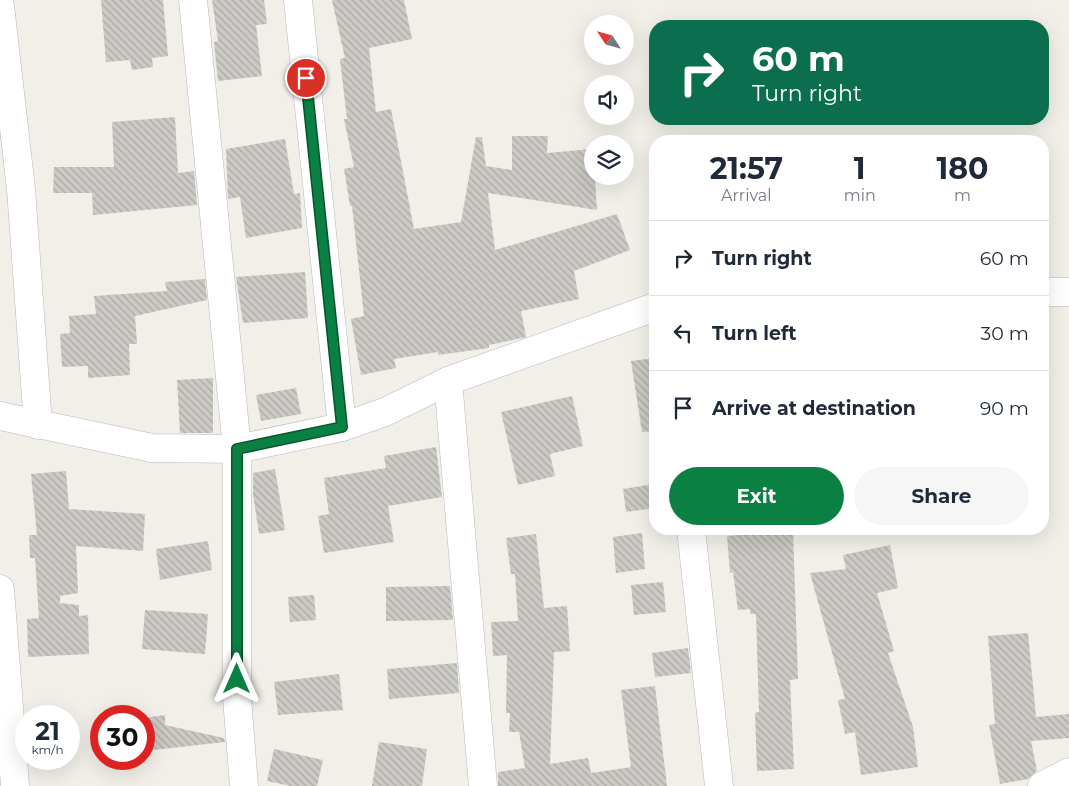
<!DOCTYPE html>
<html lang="en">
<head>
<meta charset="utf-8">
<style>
  body { margin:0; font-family:Montserrat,sans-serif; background:#f6f6f7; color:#1f2937; height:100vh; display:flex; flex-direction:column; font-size:19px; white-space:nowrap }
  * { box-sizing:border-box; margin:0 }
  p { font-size:16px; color:#747a83 }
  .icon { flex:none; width:28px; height:28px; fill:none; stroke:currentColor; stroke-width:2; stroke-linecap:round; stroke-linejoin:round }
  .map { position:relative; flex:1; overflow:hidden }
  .sheet { position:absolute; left:649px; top:135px; width:400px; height:400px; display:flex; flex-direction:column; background:#fff; border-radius:20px; box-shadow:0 5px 20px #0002 }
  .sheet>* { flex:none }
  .guide { position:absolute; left:649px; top:20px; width:400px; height:105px; border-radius:20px; box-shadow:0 5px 20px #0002; background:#0b6e4f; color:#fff; overflow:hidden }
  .needle { width:32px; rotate:306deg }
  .tools { position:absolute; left:584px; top:15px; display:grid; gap:10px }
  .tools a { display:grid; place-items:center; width:50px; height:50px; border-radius:50%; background:#fff; box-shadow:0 5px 20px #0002; font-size:25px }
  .speed { position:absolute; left:15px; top:705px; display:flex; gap:10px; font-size:25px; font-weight:700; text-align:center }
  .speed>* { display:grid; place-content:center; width:65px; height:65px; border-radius:50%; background:#fff; box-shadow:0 5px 20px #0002; line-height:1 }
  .speed small { font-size:12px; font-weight:400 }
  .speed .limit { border:8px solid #d22; background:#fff; color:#111 }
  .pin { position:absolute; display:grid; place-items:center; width:42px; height:42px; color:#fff; margin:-21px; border:2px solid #fff; border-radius:50%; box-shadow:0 1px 5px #0007 }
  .me { position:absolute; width:55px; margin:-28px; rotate:0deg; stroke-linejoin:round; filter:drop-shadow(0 0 4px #0008) }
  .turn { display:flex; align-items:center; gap:18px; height:105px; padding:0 20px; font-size:22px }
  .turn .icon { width:65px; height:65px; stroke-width:2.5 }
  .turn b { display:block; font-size:35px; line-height:42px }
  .eta { display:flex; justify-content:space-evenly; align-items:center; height:85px; text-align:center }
  .eta b { font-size:30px; font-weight:700; line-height:35px }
  .button { display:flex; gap:10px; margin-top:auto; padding:10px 20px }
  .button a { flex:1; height:58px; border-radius:30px; background:#0b8043; color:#fff; font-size:20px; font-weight:700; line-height:58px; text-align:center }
  .button a+a { background:#f6f6f7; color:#1f2937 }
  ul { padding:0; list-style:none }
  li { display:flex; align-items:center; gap:15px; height:75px; padding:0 20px; border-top:1px solid #e0e1e3 }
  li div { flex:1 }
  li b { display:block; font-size:19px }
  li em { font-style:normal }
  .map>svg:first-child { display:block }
  .building { fill:url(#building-back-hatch) }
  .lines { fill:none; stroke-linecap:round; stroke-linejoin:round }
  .minor-casing { stroke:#b5b8bc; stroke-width:29 }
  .minor { stroke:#fff; stroke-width:28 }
  .route-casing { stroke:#07532c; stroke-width:12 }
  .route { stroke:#0b8043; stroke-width:9 }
</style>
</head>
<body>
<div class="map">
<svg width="1069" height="786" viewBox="0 0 1069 786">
  <defs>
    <pattern id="building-back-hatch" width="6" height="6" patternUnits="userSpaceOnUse" patternTransform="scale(1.25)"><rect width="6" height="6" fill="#cccac5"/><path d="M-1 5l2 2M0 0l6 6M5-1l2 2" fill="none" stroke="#a9a8a4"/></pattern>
  </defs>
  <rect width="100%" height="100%" fill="#f1efe8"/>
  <g class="building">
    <path d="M101 0H163L168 56 152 58 153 67 132 70 130 60 106 62Z"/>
    <path d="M212 0H264L267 24 256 25 262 76 218 81 214 42 218 41Z"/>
    <path d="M332 0H404L412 39 369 48 376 112 391 109 414 229 461 222 476 137H482L486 166 512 170V136H548L547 153 592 149V176H595L597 210 488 193 495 250 617 214 630 250 574 271 579 299 521 311 526 337 489 345V348L438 355V352L394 359 396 368 361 375 351 319 364 316 352 206H350L344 169 354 167 344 119H347L340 59 345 58Z"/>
    <path d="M175 117 178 173 194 171 197 205 93 215 92 193H53L54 167H114L112 122Z"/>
    <path d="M285 139 294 194 300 193 302 228 246 238 240 197 228 199 226 149Z"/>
    <path d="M305 272 308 318 243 323 236 277Z"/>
    <path d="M205 279 207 300 135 316 137 344H129L130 375 88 378V366L62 367 60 334 70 333 69 316 96 314 94 296 167 291 165 282Z"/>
    <path d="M655 358V431L642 432 631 361Z"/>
    <path d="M213 378V433H180L177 380Z"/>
    <path d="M296 388 301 414 261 421 256 395Z"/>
    <path d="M572 396 583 446 550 454 555 476 518 485 501 412Z"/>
    <path d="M436 447 442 497 388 506 394 542 324 553 318 516 329 514 324 478 386 468 384 456Z"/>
    <path d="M275 469 285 530 259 534 253 494V473Z"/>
    <path d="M66 471 69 509 145 514 143 551 76 546 78 593 60 596V603L79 605V616L88 615 89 654 28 657 27 619 39 618 35 558H30L29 535H37L31 474Z"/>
    <path d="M653 484 655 508 626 512 623 489Z"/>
    <path d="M793 530 798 679 790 680 794 769 757 771 755 713 759 712 756 614H750V609L738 610 733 572 730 573 727 536Z"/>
    <path d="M642 533 645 569 616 573 613 537Z"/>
    <path d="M536 534 544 608 567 606 570 651 554 652 550 764 588 758 591 773 631 767 621 690 655 686 667 786H498V772L525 768 519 732H509L510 713H506L507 655 493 656 491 622 518 621 515 574H511L506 538Z"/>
    <path d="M208 541 212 570 160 580 156 549Z"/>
    <path d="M890 545 898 588 877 593 894 651 888 653 913 727 918 767 861 775 855 732 845 734 838 700 845 699 810 573 846 569 843 555Z"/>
    <path d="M663 582 666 612 634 615 631 585Z"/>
    <path d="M450 586 453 620 386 621V587Z"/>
    <path d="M314 595 316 620 290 622 288 597Z"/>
    <path d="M145 610 208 614 205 654 142 649Z"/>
    <path d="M1028 633 1036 717 1069 714V738L1031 741 1037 771 1028 779 1000 784 989 725 995 724 988 636Z"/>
    <path d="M688 648 691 673 655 677 652 653Z"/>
    <path d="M457 663 459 693 389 699 387 669Z"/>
    <path d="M339 674 343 710 278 715 274 682Z"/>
    <path d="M165 715V725L224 738 225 742 144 751V718Z"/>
    <path d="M379 742 427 749 422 786H372Z"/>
    <path d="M274 749 323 760 317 786H291L267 781Z"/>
  </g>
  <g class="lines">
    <defs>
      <g id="minor">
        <path d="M193 0 237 449V698L244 786"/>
        <path d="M298 0 342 427"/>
        <path d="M0 6 21 189 38 425"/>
        <path d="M1042 292H1069"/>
        <path d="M448 381 483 786"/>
        <path d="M0 416 152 448 237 449 342 427 385 412 448 381 655 307"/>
        <path d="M691 529 719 786"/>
        <path d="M0 589 15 786"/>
        <path d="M1042 786 1069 772"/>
      </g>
    </defs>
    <use href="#minor" class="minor-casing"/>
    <use href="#minor" class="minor"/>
  </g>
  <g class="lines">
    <defs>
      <path id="route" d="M237 679V449L342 427 306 78"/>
    </defs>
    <use href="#route" class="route-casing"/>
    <use href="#route" class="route"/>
  </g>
</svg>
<div class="tools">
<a><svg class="needle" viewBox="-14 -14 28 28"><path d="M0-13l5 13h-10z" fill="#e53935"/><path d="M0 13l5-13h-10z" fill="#747a83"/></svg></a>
<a><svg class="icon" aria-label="sound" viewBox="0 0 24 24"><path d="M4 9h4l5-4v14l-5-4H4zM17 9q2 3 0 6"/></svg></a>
<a><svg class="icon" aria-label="layers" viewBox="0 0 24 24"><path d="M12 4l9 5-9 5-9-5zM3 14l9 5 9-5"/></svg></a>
</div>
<div class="speed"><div>21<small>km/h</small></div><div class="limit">30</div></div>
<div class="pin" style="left:306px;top:78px;background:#d93025"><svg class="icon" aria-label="arrive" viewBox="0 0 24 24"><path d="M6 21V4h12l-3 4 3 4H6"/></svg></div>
<svg class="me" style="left:237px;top:679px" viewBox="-20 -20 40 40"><path d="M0-17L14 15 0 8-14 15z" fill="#0b8043" stroke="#fff" stroke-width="4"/></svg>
<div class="guide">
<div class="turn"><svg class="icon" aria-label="right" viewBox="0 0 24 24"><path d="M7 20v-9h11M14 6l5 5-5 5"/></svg><div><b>60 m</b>Turn right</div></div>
</div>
<section class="sheet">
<div class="eta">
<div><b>21:57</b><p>Arrival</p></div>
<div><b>1</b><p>min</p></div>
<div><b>180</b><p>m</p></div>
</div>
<ul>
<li><svg class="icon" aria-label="right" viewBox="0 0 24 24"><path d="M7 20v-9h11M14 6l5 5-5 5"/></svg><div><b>Turn right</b></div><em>60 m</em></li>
<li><svg class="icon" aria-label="left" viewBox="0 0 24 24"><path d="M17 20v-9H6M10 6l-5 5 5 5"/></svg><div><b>Turn left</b></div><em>30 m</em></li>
<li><svg class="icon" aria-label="arrive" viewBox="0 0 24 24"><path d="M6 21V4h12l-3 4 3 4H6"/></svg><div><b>Arrive at destination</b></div><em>90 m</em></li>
</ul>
<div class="button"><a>Exit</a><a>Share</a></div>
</section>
</div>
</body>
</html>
